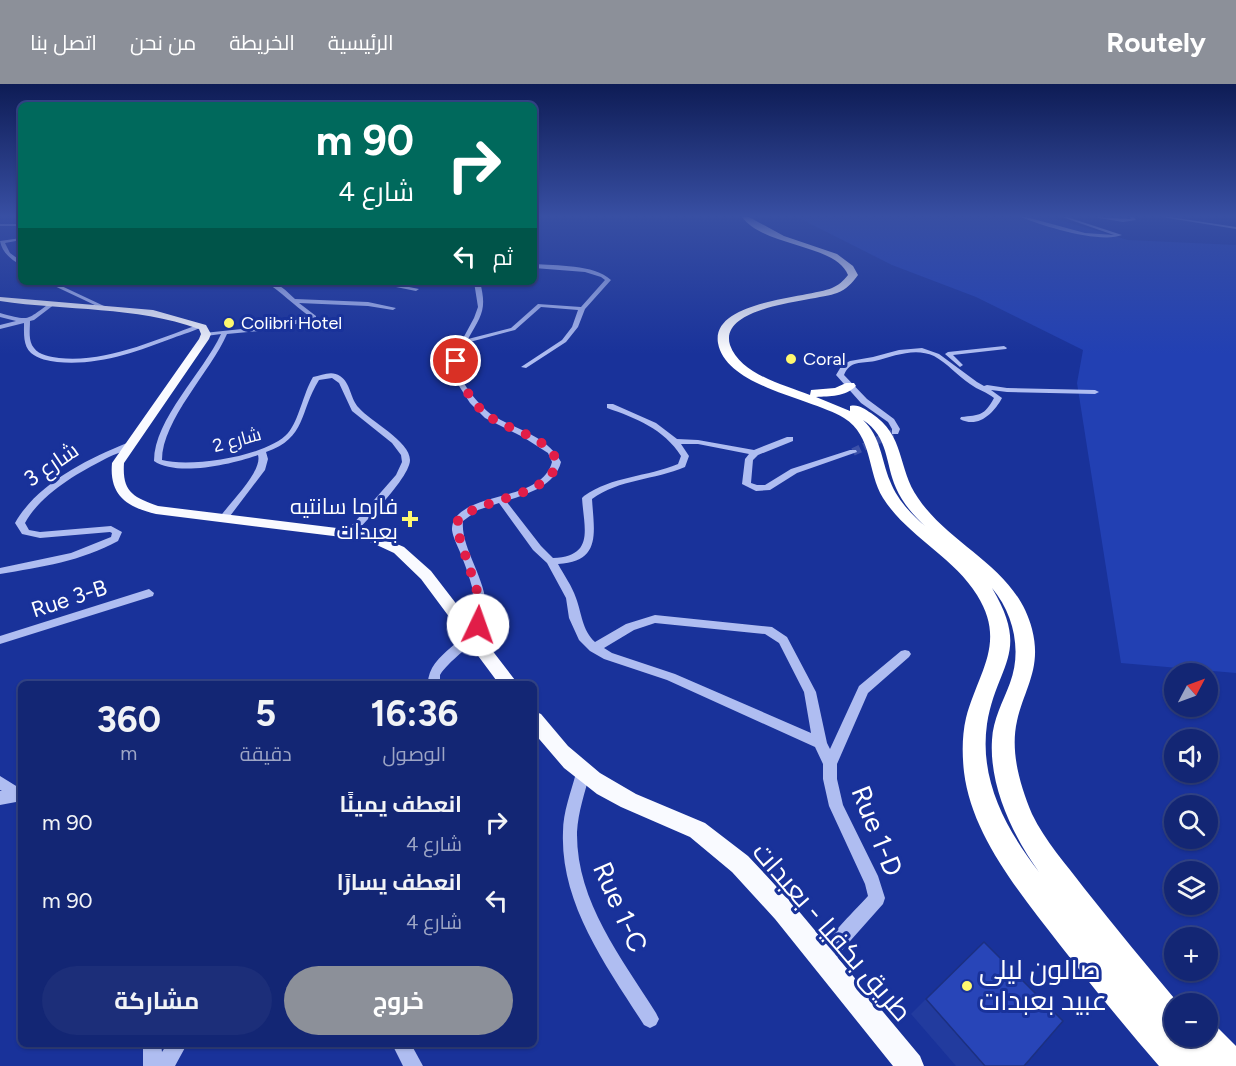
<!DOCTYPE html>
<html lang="ar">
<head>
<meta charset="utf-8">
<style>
  body { margin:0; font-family:Figtree,Cairo,sans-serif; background:#1c2e79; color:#f1f3f6; direction:rtl; height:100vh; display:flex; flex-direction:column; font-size:22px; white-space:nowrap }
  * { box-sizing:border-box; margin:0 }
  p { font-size:20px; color:#9da5c5 }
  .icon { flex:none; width:33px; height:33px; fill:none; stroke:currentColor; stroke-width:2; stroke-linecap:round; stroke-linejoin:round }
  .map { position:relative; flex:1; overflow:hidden; direction:ltr }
  .sheet { position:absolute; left:18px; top:597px; width:519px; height:366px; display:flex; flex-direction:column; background:#132674; border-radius:9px; box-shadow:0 2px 4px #0004,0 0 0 2px #324386; direction:rtl }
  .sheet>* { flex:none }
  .hud { position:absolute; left:18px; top:18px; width:519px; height:183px; border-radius:9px; box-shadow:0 2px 4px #0004,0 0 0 2px #324386; direction:rtl; background:#00695c; color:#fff; overflow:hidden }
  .needle { width:39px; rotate:49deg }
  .fabs { position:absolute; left:1164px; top:579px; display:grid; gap:12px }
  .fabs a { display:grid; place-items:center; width:54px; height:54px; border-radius:50%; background:#132674; box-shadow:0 2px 4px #0004,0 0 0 2px #324386; font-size:30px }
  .pin { position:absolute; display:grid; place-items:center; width:51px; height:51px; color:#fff; margin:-26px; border:3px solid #fff; border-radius:50%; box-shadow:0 2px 6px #0007 }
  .me { position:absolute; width:66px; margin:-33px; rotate:3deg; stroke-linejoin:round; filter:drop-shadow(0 0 4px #0008) }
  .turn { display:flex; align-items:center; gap:21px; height:126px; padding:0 24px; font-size:27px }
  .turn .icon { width:78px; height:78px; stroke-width:2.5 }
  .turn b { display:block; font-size:42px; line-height:51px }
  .then { display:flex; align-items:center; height:57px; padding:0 24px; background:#0003; gap:12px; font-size:22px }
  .eta { display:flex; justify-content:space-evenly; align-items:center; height:102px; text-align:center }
  .eta b { font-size:36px; font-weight:700; line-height:42px }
  .action { display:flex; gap:12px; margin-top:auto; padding:12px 24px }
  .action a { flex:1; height:69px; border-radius:36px; background:#8c9099; color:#fff; font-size:24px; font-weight:700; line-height:69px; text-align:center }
  .action a+a { background:#1c2e79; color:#f1f3f6 }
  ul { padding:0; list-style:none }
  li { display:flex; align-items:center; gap:18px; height:78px; padding:0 24px }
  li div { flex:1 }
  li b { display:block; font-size:22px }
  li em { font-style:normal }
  header { display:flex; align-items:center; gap:36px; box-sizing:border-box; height:84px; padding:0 30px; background:#8c9099; color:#fff }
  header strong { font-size:28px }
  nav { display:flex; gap:33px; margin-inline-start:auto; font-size:21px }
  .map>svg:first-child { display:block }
  .green { fill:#2240b3 }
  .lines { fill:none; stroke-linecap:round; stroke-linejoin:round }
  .minor-tunnel { stroke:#3c51a9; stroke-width:8; stroke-dasharray:8 4; stroke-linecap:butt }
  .minor { fill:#afbdf1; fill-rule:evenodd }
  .major { fill:#f9faff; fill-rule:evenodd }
  .highway { fill:#fff; fill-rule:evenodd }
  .wall { fill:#223b9e }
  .building { fill:#2845b8; stroke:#1c3081; stroke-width:1.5 }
  .route { stroke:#e11d48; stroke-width:10; stroke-dasharray:0 18 }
  .poi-dot { fill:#fff86f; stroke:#19329a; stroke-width:2 }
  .labels { text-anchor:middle; stroke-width:6; stroke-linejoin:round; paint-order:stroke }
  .far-poi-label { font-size:18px; fill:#fff; stroke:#19329a; text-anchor:start }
  .far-street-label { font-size:18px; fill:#fff; stroke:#19329a }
  .street-label { font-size:22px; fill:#fff; stroke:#19329a }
  .poi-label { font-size:22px; fill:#fff; stroke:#19329a; text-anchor:end }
  .near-street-label { font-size:27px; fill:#fff; stroke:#19329a }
  .near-poi-label { font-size:27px; fill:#fff; stroke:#19329a; text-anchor:start }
</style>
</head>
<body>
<header>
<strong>Routely</strong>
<nav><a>الرئيسية</a><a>الخريطة</a><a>من نحن</a><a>اتصل بنا</a></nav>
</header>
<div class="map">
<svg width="1236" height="982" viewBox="0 0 1236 982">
  <rect width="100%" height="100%" fill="#19329a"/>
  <path class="green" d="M797 133H1049L1128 156 1236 161V589L1121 579 1077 299 1083 266 976 213 892 181Z"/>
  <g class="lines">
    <path class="minor-tunnel" d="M853 368 893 349"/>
    <g class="minor">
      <path d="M1021 133H1026L1085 149 1114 151 1062 133H1067L1122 151C1101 160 1042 142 1021 133Z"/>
      <path d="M1093 133 1131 135 1130 133H1134L1136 136 1123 138Z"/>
      <path d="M1162 133H1170L1236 143V145Z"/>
      <rect x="0" y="140" width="21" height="2"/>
      <path d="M21 154V156L5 159 10 169 21 177V181C10 175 2 168 0 157Z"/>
      <path d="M534 180C556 182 594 180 611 196L585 225 578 243 566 258 526 284 521 283 562 256 572 243 578 226 541 223 515 246 466 259C461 268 456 281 460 291 464 303 482 324 492 331 516 346 546 351 561 378 555 402 527 410 506 417L541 462 553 474C595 472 584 445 582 414L584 412C612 392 647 393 678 380L681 372C664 345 636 334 607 324V320H613L656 339 677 355 698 356 754 366 787 353H793V357L758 371 753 376 751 399 757 401H765L791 385 850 366H856L857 368 797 389 770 406 756 407 742 400 745 375 749 370 698 360H681L689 372 685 383C655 396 619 395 592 415 594 448 602 478 558 480 564 491 572 502 576 514 582 530 582 546 595 558L626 540 655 531 772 543 787 553 816 608 827 659 830 665 859 602 901 567 905 566 909 567 911 570 909 573 868 609 837 680V695L843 721 878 792 885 814 883 820 843 865 831 884 825 887 819 884 816 878C827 852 850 832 868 812L865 800 829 722 823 695V680L815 663 667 596 604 575 590 567 579 556 569 534 566 514 547 479 533 466 499 419 478 426 463 437C460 467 493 501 485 537 480 555 462 567 449 580 446 583 442 587 440 591 440 591 440 599 440 600H428C428 567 474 560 475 525 475 506 467 486 460 468 457 461 453 453 452 446 452 442 453 436 456 433 478 407 542 416 552 378L548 369 523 353 485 334 470 319 452 291 453 273 474 234 478 223 474 198H480C487 225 482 231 468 255L511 244 538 220 581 223 605 196 601 193 585 188 534 184ZM655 539 765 550 779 559 804 608 811 649 675 590 612 569 604 564 634 546Z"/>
      <path d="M46 198H53L104 222 99 223Z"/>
      <path d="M266 198C279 198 286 207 295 215L368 218 396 224 393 226 368 222 299 219 316 232V234L279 245 227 250C211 287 162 336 162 376 191 384 268 372 288 349 299 336 303 310 313 293 322 291 332 286 340 292 351 299 350 315 359 324 370 337 410 357 410 376 410 393 367 436 354 450H348L346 448 396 391 402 378 401 371 392 359 352 327 339 299 332 294 319 296C299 328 307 354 266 368L268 375 265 386 227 436H221L219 434C229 420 263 387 258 371 233 380 177 393 154 377 154 335 203 289 221 250L206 252 204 251V249L279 241 309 232C294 221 281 208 266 198Z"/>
      <path d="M371 198H384L419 205 416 207Z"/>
      <path d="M50 219 55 220 34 236 30 237C30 246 28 257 34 264 39 271 51 273 59 274 107 279 154 256 198 241L203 242C195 247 183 250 173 254 136 268 98 282 57 278 49 277 38 275 31 269 23 262 24 249 24 239L0 245V241L16 237 0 233V229C30 237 25 237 50 219Z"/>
      <path d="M1004 262 1007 264 1006 265 953 271 963 281 960 283 945 270 948 268Z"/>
      <path d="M922 264 939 270 977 298 984 302 987 301 1007 304 1095 306 1099 308 1095 310 1007 308 991 306 1002 314C994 329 978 345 960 335L961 333C980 331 984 332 994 314 987 308 978 306 970 300 958 292 947 279 934 272 915 263 894 272 875 277 861 280 850 276 844 291L867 315 894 335 900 345 898 350H892V345L888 338 861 319 836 291 842 281 850 277 873 273 899 266Z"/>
      <path d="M127 359H133L134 361C126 367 114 370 105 375 76 390 41 410 25 439L29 446 40 448 111 442 122 448 118 457C82 477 41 483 0 490V484L71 469 111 453 112 449 110 448 40 454 22 450 15 439C37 400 87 375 127 359Z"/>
      <path d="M149 505 154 509 153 512 0 560V552Z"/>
      <path d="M583 683 588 685 590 689C585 708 578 728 577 748 576 817 621 873 656 929L659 935 656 941 650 944 644 941C607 883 560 820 563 748 563 728 571 708 576 689L578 685Z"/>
      <path d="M0 692 21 705V720L16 718 0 721V707H2L0 706Z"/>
      <path d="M143 960H161L162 968 167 960H187L175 982H143Z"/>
      <path d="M392 960H411L423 982H403Z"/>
    </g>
    <g class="major">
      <path d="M0 213 153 226 206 241 211 250 209 255 124 379C122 408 133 413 158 422L369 448 404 463 431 487 518 600H499L421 495 394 469 366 456 156 430C127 423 109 411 112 379L199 255 201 250 199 245C135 222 67 227 0 217Z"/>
      <path d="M534 627 541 630 568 662 600 689 636 710 705 739 748 772 792 819 920 972 924 982H893L775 835 732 788 690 753 621 723 597 710 564 684 534 649Z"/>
    </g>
    <path class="highway" d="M742 133H749L784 152 837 170 853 182 858 191C852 199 847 205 837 209 816 217 718 221 730 261 740 290 784 301 810 311L811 306 835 304 846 299H854L856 302C845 313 830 312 816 313L850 327V322C859 320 864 325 871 329 906 352 897 384 918 414 951 463 1016 483 1032 545 1042 584 1025 603 1017 637 1010 668 1020 701 1032 730 1045 757 1066 780 1084 804 1115 843 1147 882 1179 920H1174V952H1208V938L1215 941 1236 962V982H1159C1125 943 1092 902 1060 861 1021 810 972 753 964 688 962 670 962 651 966 634 978 588 1007 559 977 511 953 472 908 453 883 414 867 388 873 352 844 334 811 314 726 303 718 259 711 216 808 214 832 204 839 201 843 197 848 191 836 160 764 163 742 133ZM863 336C889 353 885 379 896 404 902 418 913 431 925 442 910 429 897 415 890 397 881 375 881 353 863 336ZM992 504C1014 530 1022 567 1010 599 1003 618 993 635 992 656 989 702 1013 752 1039 788 1006 745 979 696 987 640 997 579 1031 570 992 504Z"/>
  </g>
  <path class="wall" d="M926 915 1024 982H956L911 930Z"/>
  <path class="building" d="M984 858 1063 937 1024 982H985L926 915Z"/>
  <linearGradient id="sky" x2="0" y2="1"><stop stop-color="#0e1c55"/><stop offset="0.49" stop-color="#384fa3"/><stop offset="1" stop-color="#384fa3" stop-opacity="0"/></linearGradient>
  <rect width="1236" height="270" fill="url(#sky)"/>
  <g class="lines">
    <path class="route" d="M456 277C453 289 459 296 466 306 472 315 478 324 487 331 507 346 544 351 556 375 558 412 478 414 458 436L457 446 481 519 478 541"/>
  </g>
  <g class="poi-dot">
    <circle cx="229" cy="239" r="6"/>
    <circle cx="791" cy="275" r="6"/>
    <path d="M407 426h6v6h6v6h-6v6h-6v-6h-6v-6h6z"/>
    <circle cx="967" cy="902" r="6"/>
  </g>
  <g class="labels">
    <g class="far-poi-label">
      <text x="241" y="245">Colibri Hotel</text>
      <text x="803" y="281">Coral</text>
    </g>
    <g class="far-street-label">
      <text transform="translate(237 356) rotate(-15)" y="6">شارع 2</text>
    </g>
    <g class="street-label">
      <text transform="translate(51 380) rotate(-34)" y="8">شارع 3</text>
      <text transform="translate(69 514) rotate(-18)" y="8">Rue 3-B</text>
    </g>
    <g class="poi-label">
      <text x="398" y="430">فارما سانتيه<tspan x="398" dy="25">بعبدات</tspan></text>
    </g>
    <g class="near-street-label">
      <text transform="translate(877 747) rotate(68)" y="9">Rue 1-D</text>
      <text transform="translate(620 823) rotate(66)" y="9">Rue 1-C</text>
      <text transform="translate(832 848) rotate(49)" y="9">طريق بكفيا - بعبدات</text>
    </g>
    <g class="near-poi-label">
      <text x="979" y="895">صالون ليلى<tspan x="979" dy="31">عبيد بعبدات</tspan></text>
    </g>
  </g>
</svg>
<div class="fabs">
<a><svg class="needle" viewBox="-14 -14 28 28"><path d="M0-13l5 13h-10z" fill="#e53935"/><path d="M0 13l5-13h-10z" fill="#9da5c5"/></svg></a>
<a><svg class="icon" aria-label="sound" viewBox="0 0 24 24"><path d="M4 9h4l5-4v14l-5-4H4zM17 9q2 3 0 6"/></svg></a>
<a><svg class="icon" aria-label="search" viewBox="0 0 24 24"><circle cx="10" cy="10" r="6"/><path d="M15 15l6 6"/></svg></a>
<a><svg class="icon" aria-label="layers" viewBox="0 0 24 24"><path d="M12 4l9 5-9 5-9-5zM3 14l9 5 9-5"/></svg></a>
<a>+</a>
<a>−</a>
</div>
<div class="pin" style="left:456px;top:277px;background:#d93025"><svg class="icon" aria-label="arrive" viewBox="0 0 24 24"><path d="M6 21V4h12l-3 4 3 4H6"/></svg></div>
<svg class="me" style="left:478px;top:541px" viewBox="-20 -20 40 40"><circle r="19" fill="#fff"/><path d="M0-13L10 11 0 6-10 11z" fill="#e11d48"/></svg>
<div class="hud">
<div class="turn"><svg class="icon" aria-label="right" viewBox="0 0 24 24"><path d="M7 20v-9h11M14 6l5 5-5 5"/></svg><div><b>90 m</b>شارع 4</div></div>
<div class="then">ثم<svg class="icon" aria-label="left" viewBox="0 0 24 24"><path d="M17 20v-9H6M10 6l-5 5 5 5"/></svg></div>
</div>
<section class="sheet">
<div class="eta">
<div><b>16:36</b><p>الوصول</p></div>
<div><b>5</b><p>دقيقة</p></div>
<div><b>360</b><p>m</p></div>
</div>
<ul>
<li><svg class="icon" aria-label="right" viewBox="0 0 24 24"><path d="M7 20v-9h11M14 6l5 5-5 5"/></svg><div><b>انعطف يمينًا</b><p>شارع 4</p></div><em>90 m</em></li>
<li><svg class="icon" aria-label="left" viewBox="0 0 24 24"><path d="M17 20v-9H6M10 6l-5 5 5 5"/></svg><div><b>انعطف يسارًا</b><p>شارع 4</p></div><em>90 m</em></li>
</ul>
<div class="action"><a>خروج</a><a>مشاركة</a></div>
</section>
</div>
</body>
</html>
